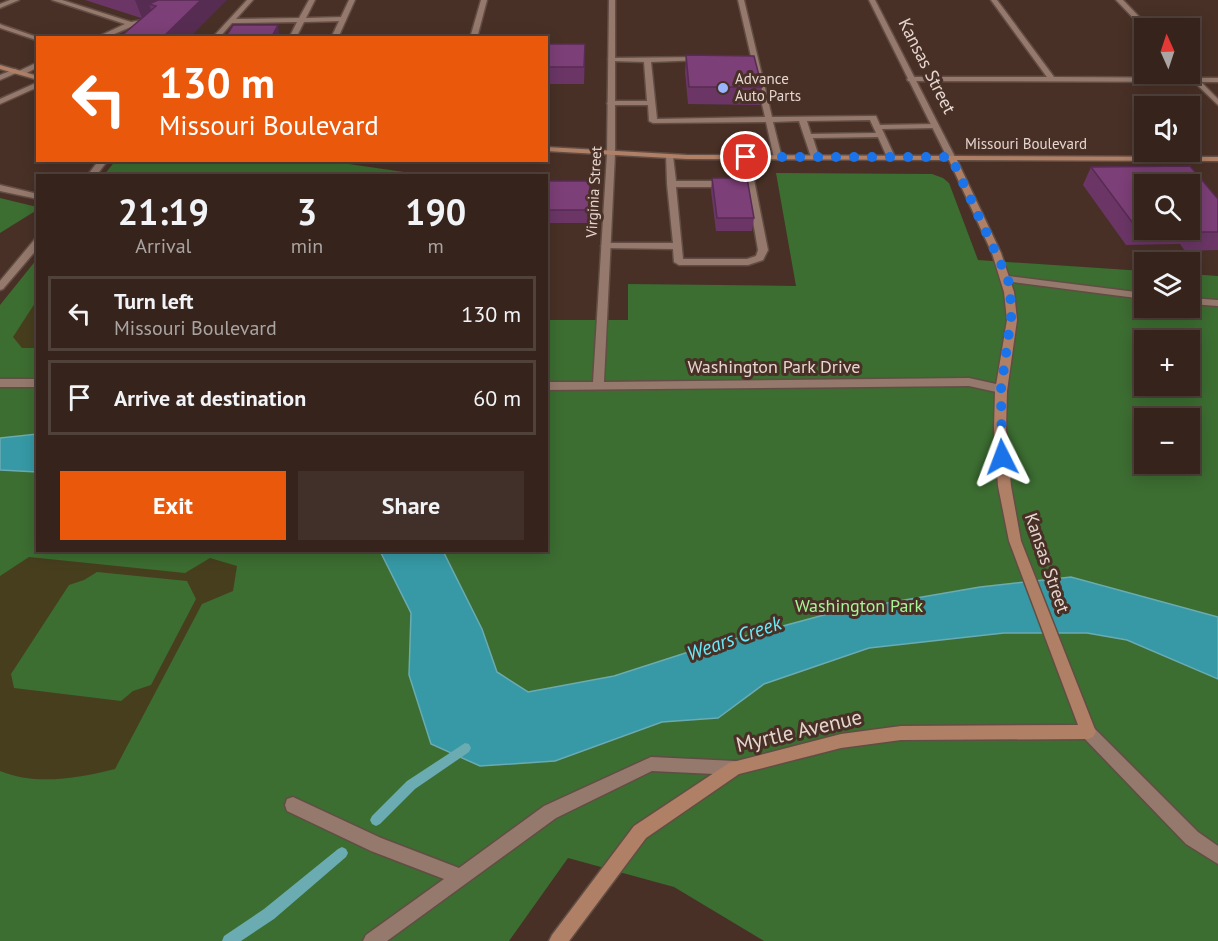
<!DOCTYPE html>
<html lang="en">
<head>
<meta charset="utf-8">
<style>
  body { margin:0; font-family:"PT Sans",sans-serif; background:#413029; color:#f1f3f6; height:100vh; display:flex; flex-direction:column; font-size:22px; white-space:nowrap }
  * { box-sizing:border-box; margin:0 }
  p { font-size:20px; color:#aaa4a3 }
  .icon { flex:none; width:33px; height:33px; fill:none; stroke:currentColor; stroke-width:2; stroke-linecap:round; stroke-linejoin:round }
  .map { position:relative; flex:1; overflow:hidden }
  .panel { position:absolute; left:36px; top:174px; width:512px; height:378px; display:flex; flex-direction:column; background:#36241c; border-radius:0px; box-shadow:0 3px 15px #0003,0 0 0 2px #50413b }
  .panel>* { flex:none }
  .top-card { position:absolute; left:36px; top:36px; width:512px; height:126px; border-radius:0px; box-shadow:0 3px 15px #0003,0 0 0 2px #50413b; background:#ea580c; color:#fff; overflow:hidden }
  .needle { width:39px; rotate:357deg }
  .controls { position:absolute; left:1134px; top:18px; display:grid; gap:12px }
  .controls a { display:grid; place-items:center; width:66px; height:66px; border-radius:0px; background:#36241c; box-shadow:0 3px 15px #0003,0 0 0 2px #50413b; font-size:30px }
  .pin { position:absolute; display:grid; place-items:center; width:51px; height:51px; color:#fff; margin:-26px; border:3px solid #fff; border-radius:50%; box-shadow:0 2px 6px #0007 }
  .me { position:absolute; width:66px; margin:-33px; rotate:357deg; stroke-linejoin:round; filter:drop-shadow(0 0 4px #0008) }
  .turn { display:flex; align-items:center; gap:21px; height:126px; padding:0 24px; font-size:27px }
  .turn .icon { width:78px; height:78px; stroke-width:2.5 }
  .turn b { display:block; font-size:42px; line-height:51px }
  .eta { display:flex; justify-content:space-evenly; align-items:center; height:102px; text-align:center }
  .eta b { font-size:36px; font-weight:600; line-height:42px }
  .button { display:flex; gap:12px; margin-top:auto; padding:12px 24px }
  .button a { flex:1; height:69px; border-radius:0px; background:#ea580c; color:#fff; font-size:24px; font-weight:600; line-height:69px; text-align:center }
  .button a+a { background:#413029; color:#f1f3f6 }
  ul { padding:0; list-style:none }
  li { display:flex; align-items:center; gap:18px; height:75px; margin:0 12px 9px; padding:0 12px; border:3px solid #50413b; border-radius:0px }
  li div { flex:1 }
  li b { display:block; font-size:22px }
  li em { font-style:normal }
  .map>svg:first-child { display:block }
  .green { fill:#3c6d31; fill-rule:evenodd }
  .sand { fill:#473e1e; fill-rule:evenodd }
  .water { fill:#3699a5; stroke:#6babb2; stroke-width:1.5 }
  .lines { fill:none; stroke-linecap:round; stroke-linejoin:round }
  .stream { fill:#6babb2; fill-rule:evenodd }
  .lane-casing { stroke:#624d44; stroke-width:3 }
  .street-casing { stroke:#624d44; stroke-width:3 }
  .secondary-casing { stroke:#624d44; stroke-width:3 }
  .lane { fill:#95796d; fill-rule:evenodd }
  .street { fill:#95796d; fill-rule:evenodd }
  .secondary { fill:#af8066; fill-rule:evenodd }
  .wall { fill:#6b3666; fill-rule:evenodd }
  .shaded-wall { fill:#572c53 }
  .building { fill:#7c3f77; stroke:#572c53; stroke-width:1.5 }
  .route { stroke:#1a73e8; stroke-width:10; stroke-dasharray:0 18 }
  .poi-dot { fill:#99b5fd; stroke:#483026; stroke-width:2 }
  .labels { text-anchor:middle; stroke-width:6; stroke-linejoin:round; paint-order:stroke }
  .far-poi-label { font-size:15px; fill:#e6d6cf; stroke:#483026; text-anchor:start }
  .far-street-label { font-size:15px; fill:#e6d6cf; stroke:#483026 }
  .street-label { font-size:18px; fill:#e6d6cf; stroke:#483026 }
  .park-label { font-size:18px; fill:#a8f498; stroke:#483026 }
  .water-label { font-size:20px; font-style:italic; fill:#69eaf9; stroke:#483026 }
  .near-street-label { font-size:21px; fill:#e6d6cf; stroke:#483026 }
</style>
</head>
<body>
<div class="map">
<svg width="1218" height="941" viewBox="0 0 1218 941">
  <rect width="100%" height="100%" fill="#483026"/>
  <g class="green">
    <path d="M116 160H321L418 174 104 175Z"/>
    <path d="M776 173 932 174 943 178 949 183 978 260 1144 271V308H1190V274L1218 276V941H764L674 887 568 858 509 941H0V305L37 259 38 550H546V320H628V284L796 286ZM1144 340H1190V386H1144ZM1144 418H1190V464H1144Z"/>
    <path d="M0 198 37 207V210L0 233Z"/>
  </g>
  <g class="sand">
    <path d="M37 300V348H22L13 337Z"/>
    <path d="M29 557 185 573 210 558 237 566 233 591 202 604 115 769C78 778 36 786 0 771V576ZM97 572 187 581 196 599 151 685 133 691 121 701 14 688 11 674 69 585 84 580Z"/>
  </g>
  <g class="water">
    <path d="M37 434V472L0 470V438Z"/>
    <path d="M380 551H443L482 629 497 672 528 692 614 676 701 648 835 612 980 587 1071 577 1218 617V679L1127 640 1087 633H1004L869 648 764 684 718 718 662 722 555 761 480 766 431 744 409 675 411 613Z"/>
  </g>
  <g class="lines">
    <g class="stream">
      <path d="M465 743 469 744 471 748 469 752 415 789 380 824 376 826 372 824 370 820 372 816 407 781Z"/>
      <path d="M342 847 346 849 348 853 346 857 274 919 241 941H222L224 936 264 909 338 849Z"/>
    </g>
    <defs>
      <g id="lane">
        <path d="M10 0H19L0 8V4Z"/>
        <path d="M52 0H62L131 22 150 19 153 21 133 26 105 38H95L125 24Z"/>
        <path d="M247 0H253L236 19 299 18 309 0H315L306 18 343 17 346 19 343 21 304 22 296 38H289L297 22 232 23 219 38H212Z"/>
        <path d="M481 0H487L477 38H470Z"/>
        <path d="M738 0H744L772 117 873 116H876L880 125 935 124 939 126 935 128 882 129 895 157 891 159 887 157 878 137 813 138 819 157 815 159 811 157 799 121 773 122 782 158 778 160 774 158 766 122 653 123 649 121 648 105H608L607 103 611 101H647L644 62 612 61 608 59 610 58 701 57 705 59 703 60 651 62 657 119 765 117ZM870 120 876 133 811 134 807 121Z"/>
        <path d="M991 0H997L1054 77 1218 78V82L908 81 907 79 911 77H1047Z"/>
        <path d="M0 24 2 25 40 38 36 40 0 28Z"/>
        <path d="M38 62V67L23 75 16 73 0 80V75L15 69 19 71Z"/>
        <path d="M38 82V87L0 104V99Z"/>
        <path d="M666 154 673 156 676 181H726L730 184 726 187H676L683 259H747L756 256 758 250 742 157 749 155 768 250 763 260 748 265H679L674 262 673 249 603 248 601 246 606 243H673L667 184Z"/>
        <path d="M0 185 38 194V199L0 191Z"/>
        <path d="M651 757 735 761 741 763 743 768 741 773 735 775 652 771 556 818 387 941H363L366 935 444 879 371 851 287 811 285 805 287 799 293 797 381 838 459 868 544 806Z"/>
      </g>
      <g id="street">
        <path d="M349 0H355L338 38H331Z"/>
        <path d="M609 0H615V154L604 382 969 378 1005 386 1007 389 1005 392 1001 393 969 386 546 390V382H593L607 154Z"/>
        <path d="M869 0H875L955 157 954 159 947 157Z"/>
        <path d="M1116 0H1123L1150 28 1144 29Z"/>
        <path d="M1190 71 1218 99V105L1187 75Z"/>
        <path d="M99 160H108L96 176H87Z"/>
        <path d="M38 238V248L3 289 0 290V281L35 239Z"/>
        <path d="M1008 276 1144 293V299L1005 281 1003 279Z"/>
        <path d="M1190 298 1218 300V306L1190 304Z"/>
        <rect x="0" y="379" width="38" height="8"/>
        <path d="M1088 725 1093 727 1198 832 1218 846V864L1186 844 1083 737 1080 732 1083 727Z"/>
      </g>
      <g id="secondary">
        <path d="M0 65 38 76V80L0 69Z"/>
        <path d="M546 147 687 155 1218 157V161L957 160 1001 253 1014 292 1017 320 1007 391 1006 429 1011 486 1021 541 1096 732 1093 737 1088 739 901 740 841 748 739 774 646 838 569 941H549L552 935 634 826 729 763 841 734 901 726 1078 725 1009 541 998 486 994 429 995 391 1007 320 1004 292 992 253 949 160 687 159 546 151Z"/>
      </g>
    </defs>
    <use href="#lane" class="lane-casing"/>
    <use href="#street" class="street-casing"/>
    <use href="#secondary" class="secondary-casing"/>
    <use href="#lane" class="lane"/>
    <use href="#street" class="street"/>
    <use href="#secondary" class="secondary"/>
  </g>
  <g class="wall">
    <path d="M85 0H227L141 18Z"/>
    <path d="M546 44H585L584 84H546Z"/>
    <path d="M686 55 762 87 760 105 688 104 685 72Z"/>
    <path d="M1190 166 1218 199V250L1185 251 1180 244 1126 245 1083 185 1091 167ZM1144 184H1190V230H1144Z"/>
    <path d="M712 178 754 218 752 231H716L711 191Z"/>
    <path d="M546 181 590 193 589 223H546Z"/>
  </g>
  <g class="shaded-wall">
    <path d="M135 0H189L156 6 149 4 153 14 142 18Z"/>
    <path d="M201 0H227L189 38H162Z"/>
    <path d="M278 25 280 38H271Z"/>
    <path d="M585 44V61L584 84V67Z"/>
  </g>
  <g class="building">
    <path d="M158 0H201L162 38H119L156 6 149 4Z"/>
    <path d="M233 25H278L271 38H225Z"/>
    <path d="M546 44H585L584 67H546Z"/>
    <path d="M686 55 754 56 762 87H689Z"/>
    <path d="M1190 166 1218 199V232H1195L1190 225V184H1144V226H1135L1091 167Z"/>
    <path d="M712 178H747L754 218H717Z"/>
    <path d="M546 181H590L589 210H546Z"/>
  </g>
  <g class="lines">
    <path class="route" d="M746 157H951L1008 279 1012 311 1001 389 1002 457"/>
  </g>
  <circle class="poi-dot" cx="723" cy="88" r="6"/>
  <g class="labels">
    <g class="far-poi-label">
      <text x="735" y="84">Advance<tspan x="735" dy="17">Auto Parts</tspan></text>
    </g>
    <g class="far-street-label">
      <text x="1026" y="149">Missouri Boulevard</text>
      <text transform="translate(594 192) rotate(-87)" y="5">Virginia Street</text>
    </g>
    <g class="street-label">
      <text transform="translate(927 66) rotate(63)" y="6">Kansas Street</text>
      <text x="774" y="373">Washington Park Drive</text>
      <text transform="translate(1047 563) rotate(71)" y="6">Kansas Street</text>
    </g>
    <g class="park-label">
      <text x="859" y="612">Washington Park</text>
    </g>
    <g class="water-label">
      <text transform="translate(734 638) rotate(-19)" y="7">Wears Creek</text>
    </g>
    <g class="near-street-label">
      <text transform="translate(799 731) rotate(-13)" y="7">Myrtle Avenue</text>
    </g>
  </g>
</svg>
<div class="controls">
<a><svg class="needle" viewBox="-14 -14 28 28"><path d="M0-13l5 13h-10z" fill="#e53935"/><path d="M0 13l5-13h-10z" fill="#aaa4a3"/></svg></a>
<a><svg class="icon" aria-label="sound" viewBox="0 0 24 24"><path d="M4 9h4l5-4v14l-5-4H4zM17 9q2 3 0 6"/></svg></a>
<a><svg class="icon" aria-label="search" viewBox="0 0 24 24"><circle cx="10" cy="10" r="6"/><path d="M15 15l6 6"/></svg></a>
<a><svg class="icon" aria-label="layers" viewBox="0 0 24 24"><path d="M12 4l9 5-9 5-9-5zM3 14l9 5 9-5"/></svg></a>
<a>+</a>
<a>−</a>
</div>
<div class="pin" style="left:746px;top:157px;background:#d93025"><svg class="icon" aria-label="arrive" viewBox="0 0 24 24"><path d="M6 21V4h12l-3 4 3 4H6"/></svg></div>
<svg class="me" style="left:1002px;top:457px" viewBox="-20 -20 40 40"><path d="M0-17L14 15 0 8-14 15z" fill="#1a73e8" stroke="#fff" stroke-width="4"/></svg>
<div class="top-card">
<div class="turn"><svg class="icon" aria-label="left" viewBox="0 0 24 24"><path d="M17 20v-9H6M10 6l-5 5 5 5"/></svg><div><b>130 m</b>Missouri Boulevard</div></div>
</div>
<section class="panel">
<div class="eta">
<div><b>21:19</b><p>Arrival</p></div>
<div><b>3</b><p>min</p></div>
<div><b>190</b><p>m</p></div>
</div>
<ul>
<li><svg class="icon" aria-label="left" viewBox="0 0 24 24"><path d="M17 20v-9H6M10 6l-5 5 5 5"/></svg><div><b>Turn left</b><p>Missouri Boulevard</p></div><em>130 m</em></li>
<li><svg class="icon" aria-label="arrive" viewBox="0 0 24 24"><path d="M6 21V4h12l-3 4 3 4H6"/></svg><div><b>Arrive at destination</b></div><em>60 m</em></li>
</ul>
<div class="button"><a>Exit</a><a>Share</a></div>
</section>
</div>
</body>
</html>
